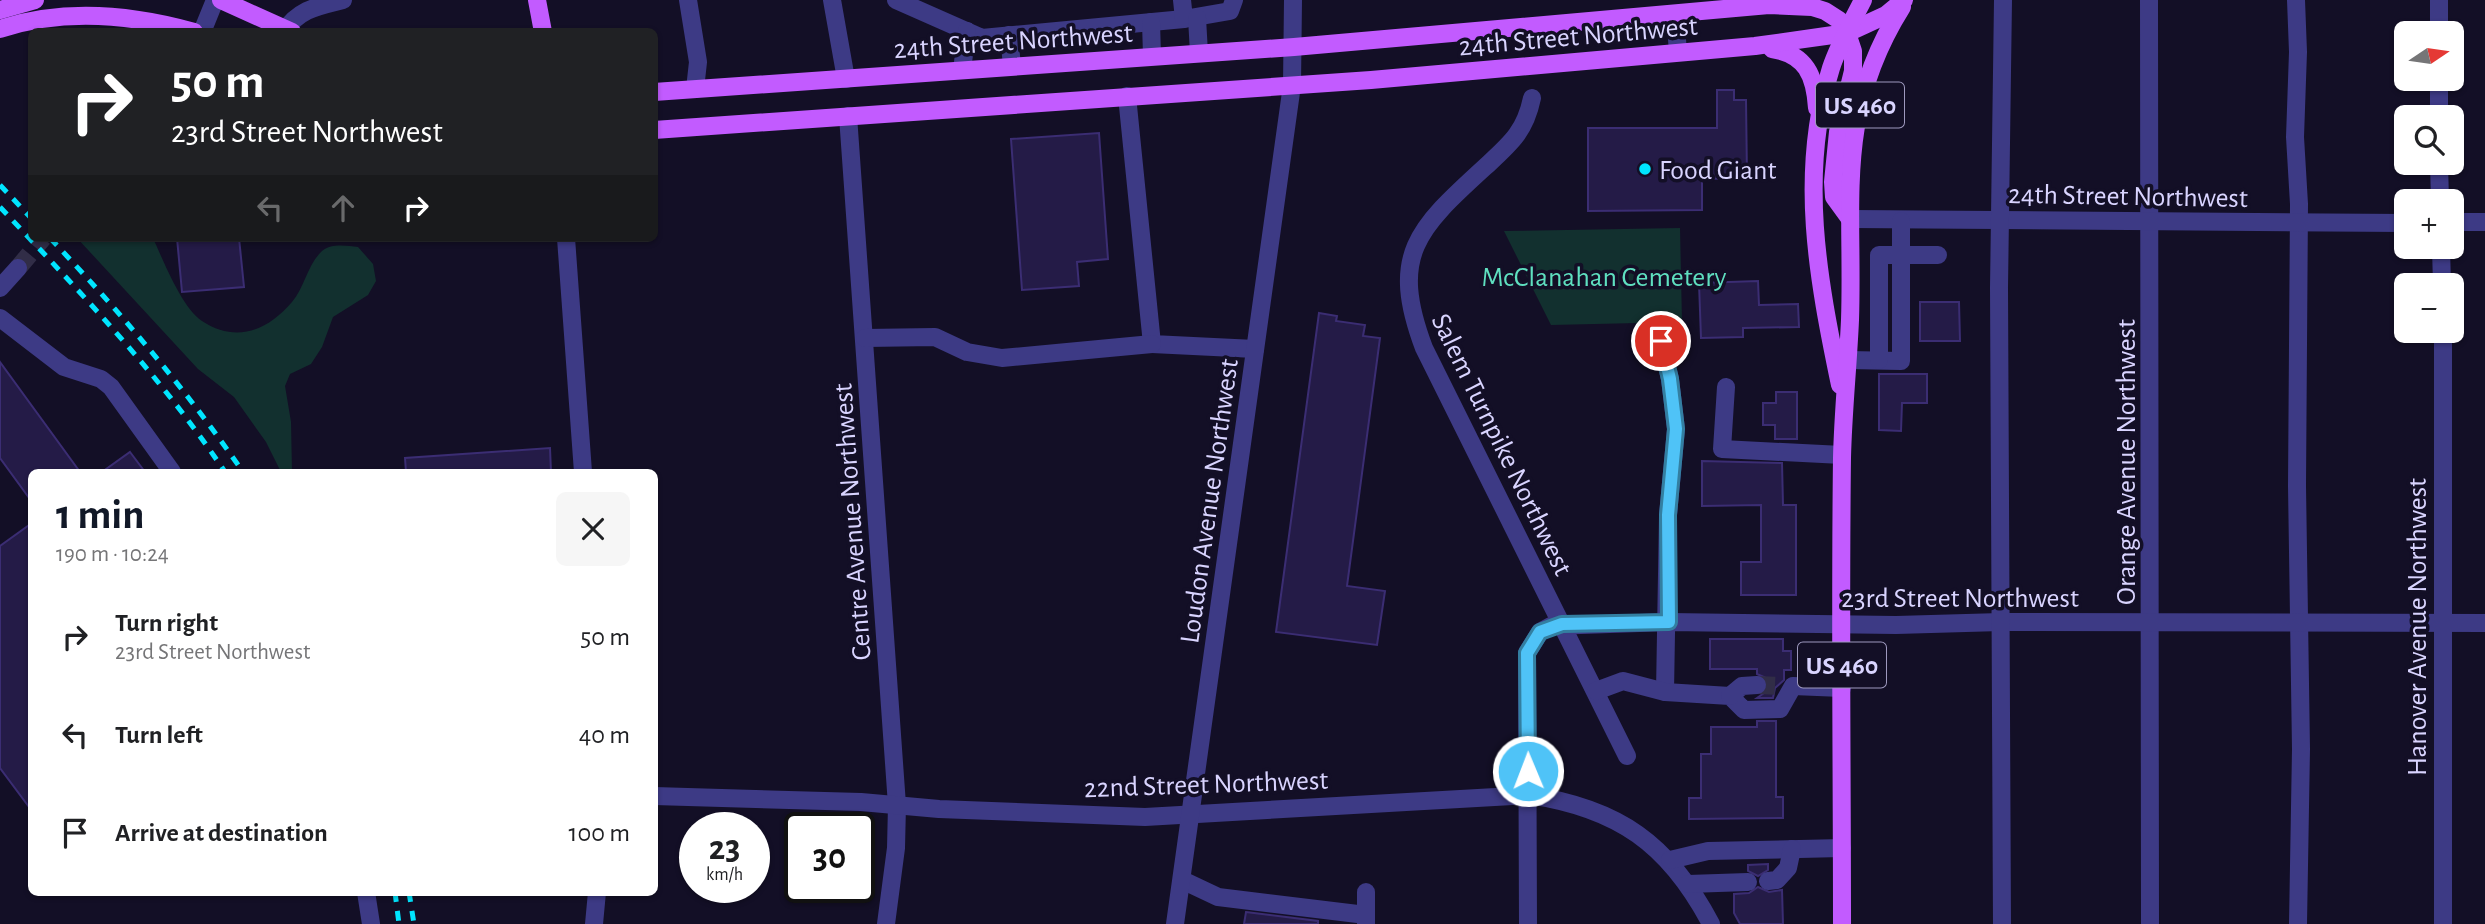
<!DOCTYPE html>
<html lang="en">
<head>
<meta charset="utf-8">
<style>
  body { margin:0; font-family:"Alegreya Sans",sans-serif; background:#f6f6f6; color:#202124; height:100vh; display:flex; flex-direction:column; font-size:26px; white-space:nowrap }
  * { box-sizing:border-box; margin:0 }
  p { font-size:23px; color:#757577 }
  .icon { flex:none; width:38px; height:38px; fill:none; stroke:currentColor; stroke-width:2; stroke-linecap:round; stroke-linejoin:round }
  .map { position:relative; flex:1; overflow:hidden }
  .details { position:absolute; left:28px; top:469px; width:630px; height:427px; display:flex; flex-direction:column; background:#fff; border-radius:10px; box-shadow:0 2px 5px #0004 }
  .details>* { flex:none }
  .hud { position:absolute; left:28px; top:28px; width:630px; height:214px; border-radius:10px; box-shadow:0 2px 5px #0004; background:#202124; color:#fff; overflow:hidden }
  .needle { width:46px; rotate:77deg }
  .controls { position:absolute; left:2394px; top:21px; display:grid; gap:14px }
  .controls a { display:grid; place-items:center; width:70px; height:70px; border-radius:10px; background:#fff; box-shadow:0 2px 5px #0004; font-size:35px }
  .speed { position:absolute; left:679px; top:812px; display:flex; gap:14px; font-size:35px; font-weight:700; text-align:center }
  .speed>* { display:grid; place-content:center; width:91px; height:91px; border-radius:50%; background:#fff; box-shadow:0 2px 5px #0004; line-height:1 }
  .speed small { font-size:18px; font-weight:400 }
  .speed .limit { border:4px solid #111; border-radius:10px; background:#fff; color:#111 }
  .pin { position:absolute; display:grid; place-items:center; width:60px; height:60px; color:#fff; margin:-30px; border:4px solid #fff; border-radius:50%; box-shadow:0 2px 7px #0007 }
  .me { position:absolute; width:77px; margin:-38px; rotate:359deg; stroke-linejoin:round; filter:drop-shadow(0 0 5px #0008) }
  .turn { display:flex; align-items:center; gap:24px; height:147px; padding:0 28px; font-size:32px }
  .turn .icon { width:91px; height:91px; stroke-width:2.5 }
  .turn b { display:block; font-size:49px; line-height:60px }
  .lanes { display:flex; align-items:center; height:66px; padding:0 28px; background:#0003; justify-content:center; gap:35px; direction:ltr }
  .lanes .off { opacity:.35 }
  .round { display:grid; place-items:center; flex:none; width:74px; height:74px; border-radius:10px; background:#f6f6f6 }
  .summary { display:flex; align-items:center; justify-content:space-between; height:119px; padding:0 28px }
  h1 { font-size:42px; font-weight:700; line-height:52px; color:#111827 }
  ul { padding:0; list-style:none }
  li { display:flex; align-items:center; gap:21px; height:98px; padding:0 28px }
  li div { flex:1 }
  li b { display:block; font-size:26px }
  li em { font-style:normal }
  .map>svg:first-child { display:block }
  .green { fill:#12302f }
  .building { fill:#241b47; stroke:#3b2d73; stroke-width:2 }
  .lines { fill:none; stroke-linecap:round; stroke-linejoin:round }
  .minor-tunnel { stroke:#312d47; stroke-width:18; stroke-dasharray:18 9; stroke-linecap:butt }
  .minor { stroke:#3d3a85; stroke-width:18 }
  .major { stroke:#c25bff; stroke-width:18 }
  .rail { stroke:#00e5ff; stroke-width:5; stroke-dasharray:10 9; stroke-linecap:butt }
  .route-casing { stroke:#337fa1; stroke-width:18 }
  .route { stroke:#4fc3f7; stroke-width:12 }
  .poi-dot { fill:#00e5ff; stroke:#130f26; stroke-width:2.5 }
  .labels { text-anchor:middle; stroke-width:7; stroke-linejoin:round; paint-order:stroke }
  .shield { fill:#130f26; stroke:#9e99be; stroke-width:2 }
  .shield-label { font-size:26px; font-weight:bold; fill:#d9d4ff }
  .street-label { font-size:28px; fill:#d9d4ff; stroke:#130f26 }
  .poi-label { font-size:28px; fill:#d9d4ff; stroke:#130f26; text-anchor:start }
  .park-label { font-size:28px; fill:#5fe0c0; stroke:#130f26 }
</style>
</head>
<body>
<div class="map">
<svg width="2485" height="924" viewBox="0 0 2485 924">
  <rect width="100%" height="100%" fill="#130f26"/>
  <g class="green">
    <path d="M1680 228 1682 322 1551 325 1504 231Z"/>
    <path d="M77 238H153C163 260 182 308 202 321 237 344 268 330 292 302 305 287 307 265 322 251 332 243 347 246 358 247L373 264 376 281 368 295 333 317 322 347 311 364 290 374 285 386 291 422 292 472H281L266 442 234 397 198 369Z"/>
  </g>
  <g class="building">
    <path d="M1717 90H1734V100H1746L1747 178 1702 179V210L1588 211V128H1717Z"/>
    <path d="M1099 133 1108 259 1077 262 1079 286 1022 290 1011 139Z"/>
    <path d="M177 238H239L244 287 182 292Z"/>
    <path d="M1758 281 1759 305 1798 304 1799 327 1743 328V337L1701 338 1699 283Z"/>
    <path d="M1920 302H1959L1960 341H1920Z"/>
    <path d="M1319 313 1337 316 1336 321 1365 325 1363 336 1380 338 1347 586 1385 591 1377 645 1276 632Z"/>
    <path d="M0 362 80 472H32V502L0 458Z"/>
    <path d="M1879 374H1927V403H1902L1901 431 1879 430Z"/>
    <path d="M1776 392H1797V439H1775V425H1763V403H1776Z"/>
    <path d="M550 448 551 472H406L405 458Z"/>
    <path d="M130 452 145 472H102Z"/>
    <path d="M1702 461 1782 463 1783 505H1796V595H1741V562H1761V505L1702 506Z"/>
    <path d="M32 523V811L0 768V546Z"/>
    <path d="M1710 639H1783V651H1791V670H1784V680L1775 688 1773 698H1757L1767 691 1768 685 1766 678 1757 674V669H1710Z"/>
    <path d="M1757 721H1776V797H1783V818L1689 819V798H1701V754H1711V727H1757Z"/>
    <path d="M1768 864V870L1758 876 1748 871V865Z"/>
    <path d="M1758 887 1769 892 1782 890 1783 924H1740L1734 913V894L1749 893Z"/>
    <path d="M1246 912 1318 921V924H1244Z"/>
  </g>
  <g class="lines">
    <g class="minor-tunnel">
      <path d="M18 268 43 238"/>
      <path d="M1757 685 1778 686"/>
    </g>
    <g class="minor">
      <path d="M688 0 698 62 695 89"/>
      <path d="M832 0 846 79"/>
      <path d="M896 0 982 38 1184 19"/>
      <path d="M1182 0 1184 19 1230 11 1234 0"/>
      <path d="M2149 0 2150 924"/>
      <path d="M2296 0 2298 52 2295 137 2299 204 2297 486 2301 749 2298 924"/>
      <path d="M1675 14 1678 52"/>
      <path d="M1197 18 1199 53"/>
      <path d="M1151 22 1152 56"/>
      <path d="M202 32 215 0"/>
      <path d="M284 32C298 9 319 6 343 0"/>
      <path d="M2439 33V0"/>
      <path d="M1009 35 1012 66"/>
      <path d="M962 70 967 31"/>
      <path d="M1127 96 1152 344 1255 349"/>
      <path d="M1532 98C1525 132 1510 144 1485 167 1417 229 1389 255 1424 348L1627 756"/>
      <path d="M848 116 897 805 896 848 886 924"/>
      <path d="M2439 117V79"/>
      <path d="M2439 163 2440 201"/>
      <path d="M1850 219 2406 223"/>
      <path d="M2452 222H2485"/>
      <path d="M566 238 583 472"/>
      <path d="M2441 247 2442 285"/>
      <path d="M0 288 18 268"/>
      <path d="M0 318 64 367 101 379 111 387 172 472"/>
      <path d="M1656 322 1670 379 1676 429 1668 515 1665 692"/>
      <path d="M865 338 935 337 967 352 1002 358 1152 344"/>
      <path d="M1848 360 1901 361V221"/>
      <path d="M1879 360V255H1938"/>
      <path d="M1726 387 1722 449 1842 455"/>
      <path d="M1596 691 1623 681 1665 692 1730 696 1744 710 1780 709 1793 686 1842 688"/>
      <path d="M1730 696 1742 686 1757 685"/>
      <path d="M654 796 861 802 939 809 1145 817 1529 795C1618 808 1669 844 1711 924"/>
      <path d="M1670 860 1708 851 1842 848"/>
      <path d="M1182 880 1218 897 1366 915"/>
      <path d="M1768 881 1777 880 1788 868 1792 849"/>
      <path d="M1688 884 1748 882"/>
      <path d="M366 892 371 924"/>
      <path d="M1366 892V924"/>
      <path d="M594 924 597 892"/>
      <path d="M1175 924 1292 85 1293 0"/>
      <path d="M1528 924 1527 653 1540 632 1551 626 1669 622 1896 625 2001 622 2485 623"/>
      <path d="M2002 924 1999 288 2003 0"/>
      <path d="M2443 924V331"/>
    </g>
    <g class="major">
      <path d="M221 0 292 32"/>
      <path d="M537 0 543 32"/>
      <path d="M0 10 35 0"/>
      <path d="M0 29C64 8 130 14 194 32"/>
      <path d="M1772 49C1806 54 1815 76 1817 108"/>
      <path d="M654 92 1294 47 1769 5 1812 7 1825 11 1839 20 1847 33 1853 51V71L1838 132 1833 182 1834 197 1850 219"/>
      <path d="M654 130 1371 80 1755 46 1847 33 1886 15 1904 0"/>
      <path d="M1840 385C1818 279 1798 174 1831 68 1839 44 1852 22 1863 0"/>
      <path d="M1842 924C1842 769 1840 613 1842 458 1843 412 1848 366 1850 320 1854 201 1834 115 1902 7"/>
    </g>
    <g class="rail">
      <path d="M0 185 32 219"/>
      <path d="M0 207C80 292 160 375 225 472"/>
      <path d="M50 238C120 312 185 388 243 472"/>
      <path d="M395 892 399 924"/>
      <path d="M409 892 414 924"/>
    </g>
  </g>
  <g class="lines">
    <defs>
      <path id="route" d="M1528 771 1527 653 1540 632 1562 624 1669 622 1668 515 1676 429 1670 379 1661 341"/>
    </defs>
    <use href="#route" class="route-casing"/>
    <use href="#route" class="route"/>
  </g>
  <circle class="poi-dot" cx="1645" cy="169" r="7"/>
  <g class="labels">
    <g class="shield">
      <rect x="1816" y="82.5" width="88" height="45" rx="5"/>
      <rect x="1798" y="642.5" width="88" height="45" rx="5"/>
    </g>
    <g class="shield-label">
      <text x="1860" y="114">US 460</text>
      <text x="1842" y="674">US 460</text>
    </g>
    <g class="street-label">
      <text transform="translate(1578 35) rotate(-5)" y="10">24th Street Northwest</text>
      <text transform="translate(1013 40) rotate(-4)" y="10">24th Street Northwest</text>
      <text transform="translate(2128 195) rotate(1)" y="10">24th Street Northwest</text>
      <text transform="translate(1503 444) rotate(64)" y="10">Salem Turnpike Northwest</text>
      <text transform="translate(2125 462) rotate(-90)" y="10">Orange Avenue Northwest</text>
      <text transform="translate(1208 501) rotate(-82)" y="10">Loudon Avenue Northwest</text>
      <text transform="translate(851 522) rotate(-94)" y="10">Centre Avenue Northwest</text>
      <text x="1960" y="607">23rd Street Northwest</text>
      <text transform="translate(2416 627) rotate(-90)" y="10">Hanover Avenue Northwest</text>
      <text transform="translate(1206 783) rotate(-2)" y="10">22nd Street Northwest</text>
    </g>
    <g class="poi-label">
      <text x="1659" y="179">Food Giant</text>
    </g>
    <g class="park-label">
      <text x="1604" y="286">McClanahan Cemetery</text>
    </g>
  </g>
</svg>
<div class="controls">
<a><svg class="needle" viewBox="-14 -14 28 28"><path d="M0-13l5 13h-10z" fill="#e53935"/><path d="M0 13l5-13h-10z" fill="#757577"/></svg></a>
<a><svg class="icon" aria-label="search" viewBox="0 0 24 24"><circle cx="10" cy="10" r="6"/><path d="M15 15l6 6"/></svg></a>
<a>+</a>
<a>−</a>
</div>
<div class="speed"><div>23<small>km/h</small></div><div class="limit">30</div></div>
<div class="pin" style="left:1661px;top:341px;background:#d93025"><svg class="icon" aria-label="arrive" viewBox="0 0 24 24"><path d="M6 21V4h12l-3 4 3 4H6"/></svg></div>
<svg class="me" style="left:1528px;top:771px" viewBox="-20 -20 40 40"><circle r="17" fill="#4fc3f7" stroke="#fff" stroke-width="3"/><path d="M0-11L8 9 0 5-8 9z" fill="#fff"/></svg>
<div class="hud">
<div class="turn"><svg class="icon" aria-label="right" viewBox="0 0 24 24"><path d="M7 20v-9h11M14 6l5 5-5 5"/></svg><div><b>50 m</b>23rd Street Northwest</div></div>
<div class="lanes"><svg class="icon off" aria-label="left" viewBox="0 0 24 24"><path d="M17 20v-9H6M10 6l-5 5 5 5"/></svg><svg class="icon off" aria-label="ahead" viewBox="0 0 24 24"><path d="M12 20V5M6 11l6-6 6 6"/></svg><svg class="icon" aria-label="right" viewBox="0 0 24 24"><path d="M7 20v-9h11M14 6l5 5-5 5"/></svg></div>
</div>
<section class="details">
<div class="summary"><div><h1>1 min</h1><p>190 m · 10:24</p></div><a class="round"><svg class="icon" aria-label="close" viewBox="0 0 24 24"><path d="M6 6l12 12M18 6L6 18"/></svg></a></div>
<ul>
<li><svg class="icon" aria-label="right" viewBox="0 0 24 24"><path d="M7 20v-9h11M14 6l5 5-5 5"/></svg><div><b>Turn right</b><p>23rd Street Northwest</p></div><em>50 m</em></li>
<li><svg class="icon" aria-label="left" viewBox="0 0 24 24"><path d="M17 20v-9H6M10 6l-5 5 5 5"/></svg><div><b>Turn left</b></div><em>40 m</em></li>
<li><svg class="icon" aria-label="arrive" viewBox="0 0 24 24"><path d="M6 21V4h12l-3 4 3 4H6"/></svg><div><b>Arrive at destination</b></div><em>100 m</em></li>
</ul>
</section>
</div>
</body>
</html>
